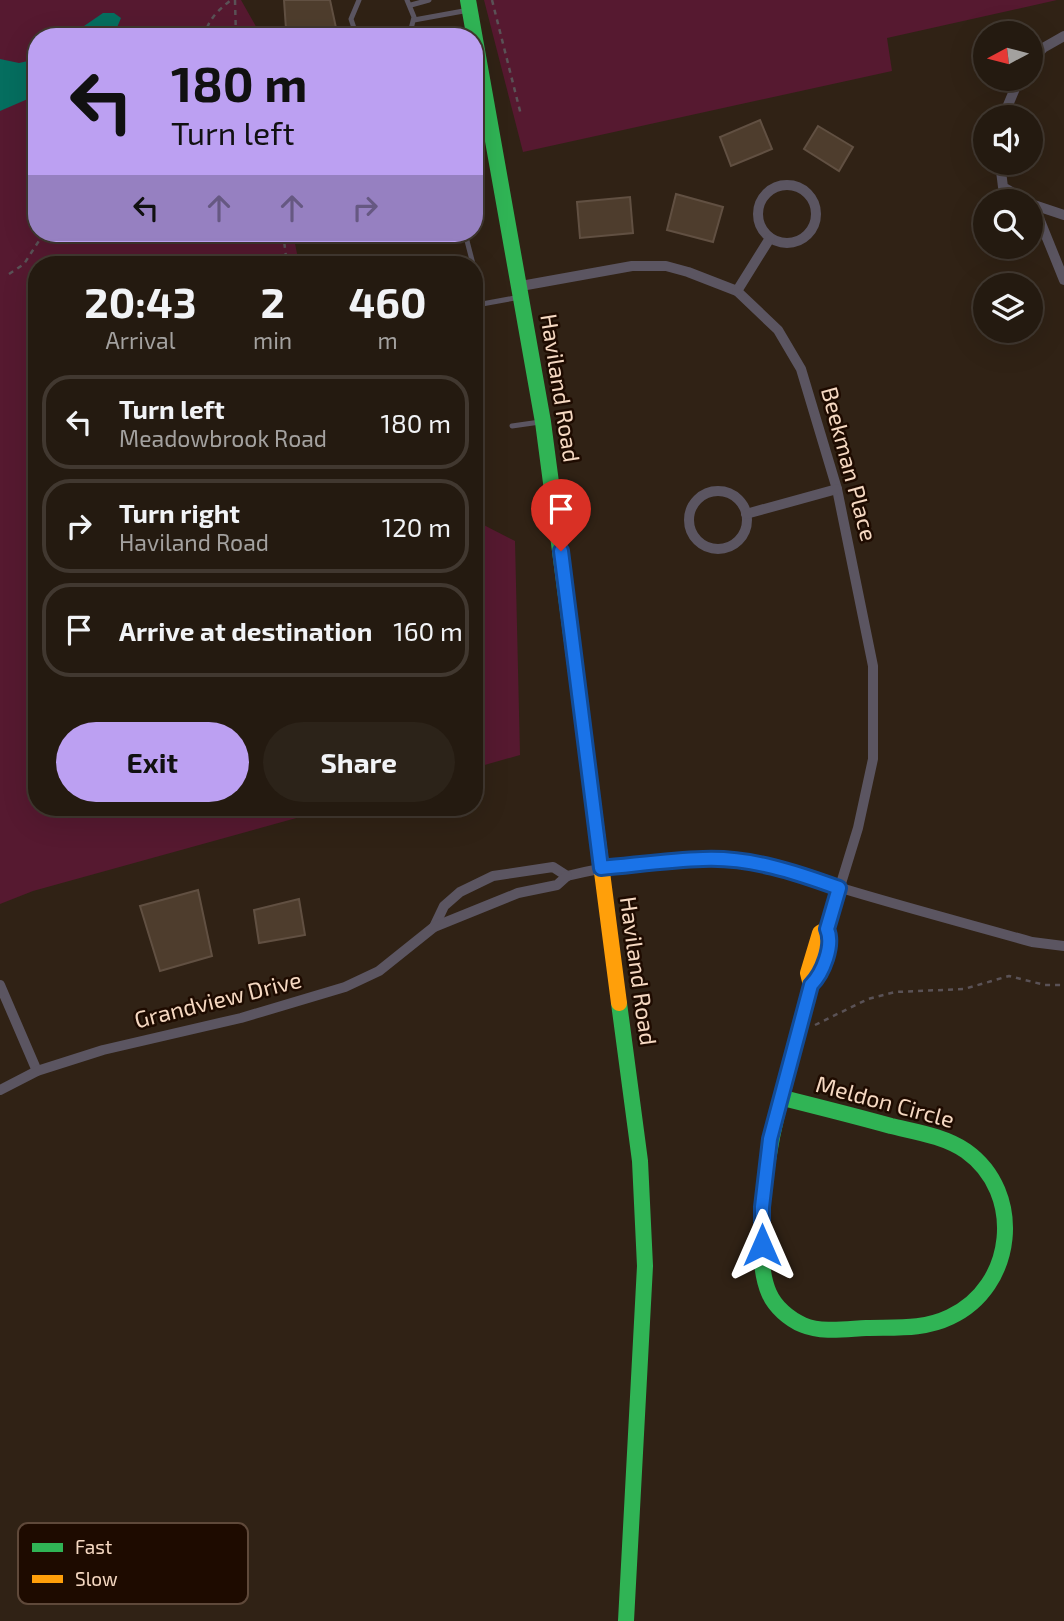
<!DOCTYPE html>
<html lang="en">
<head>
<meta charset="utf-8">
<style>
  body { margin:0; font-family:"Exo 2",sans-serif; background:#2c2319; color:#f1f3f6; height:100vh; display:flex; flex-direction:column; font-size:26px; white-space:nowrap }
  * { box-sizing:border-box; margin:0 }
  p { font-size:23px; color:#a3a19f }
  .icon { flex:none; width:38px; height:38px; fill:none; stroke:currentColor; stroke-width:2; stroke-linecap:round; stroke-linejoin:round }
  .map { position:relative; flex:1; overflow:hidden }
  .details { position:absolute; left:28px; top:256px; width:455px; height:560px; display:flex; flex-direction:column; background:#241a10; border-radius:28px; box-shadow:0 7px 28px #0002,0 0 0 2px #413830 }
  .details>* { flex:none }
  .top-card { position:absolute; left:28px; top:28px; width:455px; height:214px; border-radius:28px; box-shadow:0 7px 28px #0002,0 0 0 2px #413830; background:#bca0f2; color:#111; overflow:hidden }
  .needle { width:46px; rotate:263deg }
  .fabs { position:absolute; left:973px; top:21px; display:grid; gap:14px }
  .fabs a { display:grid; place-items:center; width:70px; height:70px; border-radius:50%; background:#241a10; box-shadow:0 7px 28px #0002,0 0 0 2px #413830; font-size:35px }
  .pin { position:absolute; display:grid; place-items:center; width:60px; height:60px; color:#fff; margin:-72px -30px; border-radius:50% 50% 50% 0; rotate:-45deg; box-shadow:0 0 7px #0007 }
  .pin .icon { rotate:45deg }
  .me { position:absolute; width:77px; margin:-38px; rotate:0deg; stroke-linejoin:round; filter:drop-shadow(0 0 5px #0008) }
  .turn { display:flex; align-items:center; gap:24px; height:147px; padding:0 28px; font-size:32px }
  .turn .icon { width:91px; height:91px; stroke-width:2.5 }
  .turn b { display:block; font-size:49px; line-height:60px }
  .lanes { display:flex; align-items:center; height:66px; padding:0 28px; background:#0003; justify-content:center; gap:35px; direction:ltr }
  .lanes .off { opacity:.35 }
  .eta { display:flex; justify-content:space-evenly; align-items:center; height:119px; text-align:center }
  .eta b { font-size:42px; font-weight:700; line-height:49px }
  .button { display:flex; gap:14px; margin-top:auto; padding:14px 28px }
  .button a { flex:1; height:80px; border-radius:42px; background:#bca0f2; color:#111; font-size:28px; font-weight:700; line-height:80px; text-align:center }
  .button a+a { background:#2c2319; color:#f1f3f6 }
  ul { padding:0; list-style:none }
  li { display:flex; align-items:center; gap:21px; height:94px; margin:0 14px 10px; padding:0 14px; border:4px solid #413830; border-radius:28px }
  li div { flex:1 }
  li b { display:block; font-size:26px }
  li em { font-style:normal }
  .map>svg:first-child { display:block }
  .green { fill:#561930 }
  .water { fill:#056e5f }
  .building { fill:#4e3d2d; stroke:#615042; stroke-width:2 }
  .lines { fill:none; stroke-linecap:round; stroke-linejoin:round }
  .path { stroke:#5a5256; stroke-width:2.5; stroke-dasharray:5 5; stroke-linecap:butt }
  .lane { stroke:#5b5561; stroke-width:5 }
  .street { stroke:#5b5561; stroke-width:10 }
  .fast { stroke:#30b455; stroke-width:16 }
  .slow { stroke:#ff9f0a; stroke-width:16 }
  .route-casing { stroke:#114b97; stroke-width:18 }
  .route { stroke:#1a73e8; stroke-width:12 }
  .labels { text-anchor:middle; stroke-width:5; stroke-linejoin:round; paint-order:stroke }
  .street-label { font-size:23px; fill:#f6d9c2; stroke:#1e0b00 }
  .key { fill:#1e0b00; stroke:#5f493a; stroke-width:2 }
  .key-label { font-size:19px; fill:#f6d9c2 }
</style>
</head>
<body>
<div class="map">
<svg width="1064" height="1621" viewBox="0 0 1064 1621">
  <rect width="100%" height="100%" fill="#302215"/>
  <g class="green">
    <path d="M0 0H241L262 37H37V233H293L299 264H37V807H336L33 891 0 904Z"/>
    <path d="M484 0H1057L887 38 892 71 523 152Z"/>
    <path d="M474 520 515 541 520 755 474 768Z"/>
  </g>
  <g class="water">
    <path d="M103 13H114L121 18 113 37H68Z"/>
    <path d="M0 59 19 63 37 59V95L0 111Z"/>
  </g>
  <g class="building">
    <path d="M284 0H330L338 37H275L286 29Z"/>
    <path d="M760 120 772 149 731 166 720 137Z"/>
    <path d="M818 126 853 147 839 171 804 149Z"/>
    <path d="M676 194 723 207 713 242 667 230Z"/>
    <path d="M630 197 633 233 580 238 577 202Z"/>
    <path d="M198 890 212 956 160 971 140 906Z"/>
    <path d="M299 899 305 935 259 943 254 910Z"/>
  </g>
  <g class="lines">
    <g class="path">
      <path d="M235 0 236 37"/>
      <path d="M492 0 521 115"/>
      <path d="M204 37C208 20 217 11 231 0"/>
      <path d="M283 233 287 264"/>
      <path d="M9 274 24 264 44 233"/>
      <path d="M815 1025 868 999 895 992 964 989 1009 976 1045 985H1064"/>
    </g>
    <g class="lane">
      <path d="M407 0 414 17 409 37"/>
      <path d="M411 5 429 0"/>
      <path d="M414 20 469 10"/>
      <path d="M357 37 351 19 359 0"/>
      <path d="M465 233 473 264"/>
      <path d="M474 271 482 304 520 297"/>
      <path d="M512 426 540 422"/>
    </g>
    <g class="street">
      <path d="M1031 63 1043 48 1064 36"/>
      <path d="M1003 117 1019 79"/>
      <path d="M1000 163 1003 187 1027 201"/>
      <circle cx="787" cy="214" r="29"/>
      <path d="M1031 204 1064 215"/>
      <path d="M1034 206 1064 280"/>
      <path d="M521 286 632 266H666L688 272 737 291 778 330 801 369 837 489 873 666V759L858 828 827 929C834 945 823 973 811 985"/>
      <path d="M737 291 770 238"/>
      <circle cx="718" cy="520" r="29"/>
      <path d="M746 514 837 489"/>
      <path d="M567 876C625 862 689 856 748 862 781 866 810 879 841 888 904 907 968 924 1032 942L1064 946"/>
      <path d="M434 927 444 906 460 892 493 876 553 867 567 876"/>
      <path d="M0 985 37 1071"/>
      <path d="M0 1090 37 1071 103 1050 241 1018 345 987 379 971 434 927 518 893 557 885 567 876"/>
    </g>
    <g class="fast">
      <path d="M468 0 543 422 579 695"/>
      <path d="M619 1003 640 1161 645 1266 626 1621"/>
      <path d="M777 1114C767 1157 751 1252 769 1293 775 1307 789 1319 803 1325 822 1333 846 1329 866 1328 895 1327 923 1330 950 1317 1015 1287 1025 1193 966 1151 944 1136 916 1132 891 1126 855 1116 819 1107 783 1098"/>
    </g>
    <g class="slow">
      <path d="M579 695 619 1003"/>
      <path d="M777 1114 811 985 808 973 820 933 827 929"/>
    </g>
  </g>
  <g class="lines">
    <defs>
      <path id="route" d="M561 551 601 868C635 865 669 860 703 859 750 857 795 872 839 888L827 929C834 945 823 973 811 985L770 1139 762 1207V1245"/>
    </defs>
    <use href="#route" class="route-casing"/>
    <use href="#route" class="route"/>
  </g>
  <g class="labels">
    <g class="street-label">
      <text transform="translate(560 388) rotate(81)" y="8">Haviland Road</text>
      <text transform="translate(849 464) rotate(75)" y="8">Beekman Place</text>
      <text transform="translate(638 971) rotate(82)" y="8">Haviland Road</text>
      <text transform="translate(218 1000) rotate(-14)" y="8">Grandview Drive</text>
      <text transform="translate(885 1102) rotate(15)" y="8">Meldon Circle</text>
    </g>
  </g>
  <rect x="18" y="1523" width="230" height="81" rx="10" class="key"/>
  <rect x="32" y="1543" width="31" height="9" fill="#30b455"/>
  <rect x="32" y="1575" width="31" height="8" fill="#ff9f0a"/>
  <g class="key-label">
    <text x="75" y="1554">Fast</text>
    <text x="75" y="1586">Slow</text>
  </g>
</svg>
<div class="fabs">
<a><svg class="needle" viewBox="-14 -14 28 28"><path d="M0-13l5 13h-10z" fill="#e53935"/><path d="M0 13l5-13h-10z" fill="#a3a19f"/></svg></a>
<a><svg class="icon" aria-label="sound" viewBox="0 0 24 24"><path d="M4 9h4l5-4v14l-5-4H4zM17 9q2 3 0 6"/></svg></a>
<a><svg class="icon" aria-label="search" viewBox="0 0 24 24"><circle cx="10" cy="10" r="6"/><path d="M15 15l6 6"/></svg></a>
<a><svg class="icon" aria-label="layers" viewBox="0 0 24 24"><path d="M12 4l9 5-9 5-9-5zM3 14l9 5 9-5"/></svg></a>
</div>
<div class="pin" style="left:561px;top:551px;background:#d93025"><svg class="icon" aria-label="arrive" viewBox="0 0 24 24"><path d="M6 21V4h12l-3 4 3 4H6"/></svg></div>
<svg class="me" style="left:762px;top:1245px" viewBox="-20 -20 40 40"><path d="M0-17L14 15 0 8-14 15z" fill="#1a73e8" stroke="#fff" stroke-width="4"/></svg>
<div class="top-card">
<div class="turn"><svg class="icon" aria-label="left" viewBox="0 0 24 24"><path d="M17 20v-9H6M10 6l-5 5 5 5"/></svg><div><b>180 m</b>Turn left</div></div>
<div class="lanes"><svg class="icon" aria-label="left" viewBox="0 0 24 24"><path d="M17 20v-9H6M10 6l-5 5 5 5"/></svg><svg class="icon off" aria-label="ahead" viewBox="0 0 24 24"><path d="M12 20V5M6 11l6-6 6 6"/></svg><svg class="icon off" aria-label="ahead" viewBox="0 0 24 24"><path d="M12 20V5M6 11l6-6 6 6"/></svg><svg class="icon off" aria-label="right" viewBox="0 0 24 24"><path d="M7 20v-9h11M14 6l5 5-5 5"/></svg></div>
</div>
<section class="details">
<div class="eta">
<div><b>20:43</b><p>Arrival</p></div>
<div><b>2</b><p>min</p></div>
<div><b>460</b><p>m</p></div>
</div>
<ul>
<li><svg class="icon" aria-label="left" viewBox="0 0 24 24"><path d="M17 20v-9H6M10 6l-5 5 5 5"/></svg><div><b>Turn left</b><p>Meadowbrook Road</p></div><em>180 m</em></li>
<li><svg class="icon" aria-label="right" viewBox="0 0 24 24"><path d="M7 20v-9h11M14 6l5 5-5 5"/></svg><div><b>Turn right</b><p>Haviland Road</p></div><em>120 m</em></li>
<li><svg class="icon" aria-label="arrive" viewBox="0 0 24 24"><path d="M6 21V4h12l-3 4 3 4H6"/></svg><div><b>Arrive at destination</b></div><em>160 m</em></li>
</ul>
<div class="button"><a>Exit</a><a>Share</a></div>
</section>
</div>
</body>
</html>
